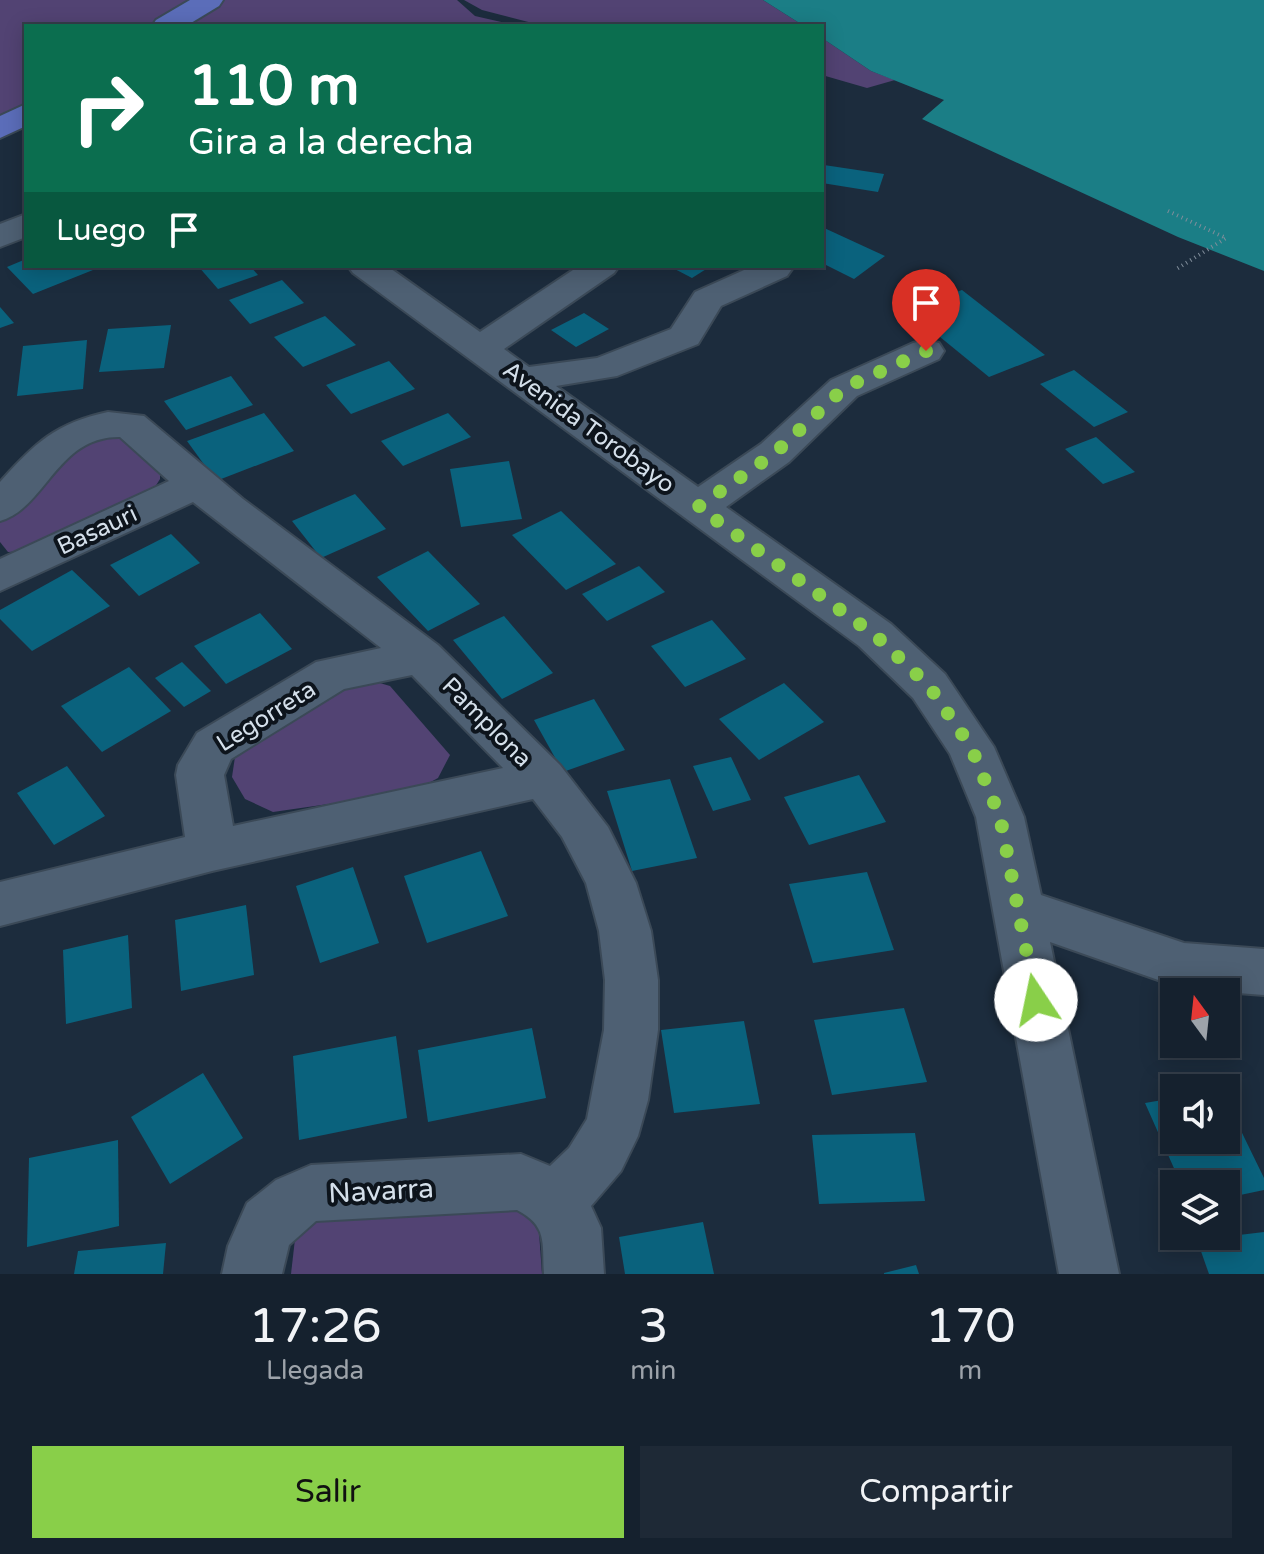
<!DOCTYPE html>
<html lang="es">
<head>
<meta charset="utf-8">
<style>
  body { margin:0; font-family:"Varela Round",sans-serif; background:#1e2936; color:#f1f3f6; height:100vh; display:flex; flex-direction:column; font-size:30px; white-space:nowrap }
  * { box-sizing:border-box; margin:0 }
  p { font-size:26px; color:#9da3aa }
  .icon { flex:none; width:44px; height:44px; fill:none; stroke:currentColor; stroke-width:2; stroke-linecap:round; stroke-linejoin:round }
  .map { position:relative; height:1274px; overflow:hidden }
  .panel { display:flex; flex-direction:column; background:#15212e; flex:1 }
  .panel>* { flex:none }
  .banner { position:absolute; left:24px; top:24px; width:800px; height:244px; border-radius:0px; box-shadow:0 4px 20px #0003,0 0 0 2px #343e4a; background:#0b6e4f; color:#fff; overflow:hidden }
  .needle { width:52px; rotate:345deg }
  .tools { position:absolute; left:1160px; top:978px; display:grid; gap:16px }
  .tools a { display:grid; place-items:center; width:80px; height:80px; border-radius:0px; background:#15212e; box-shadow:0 4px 20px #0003,0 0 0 2px #343e4a; font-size:40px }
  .pin { position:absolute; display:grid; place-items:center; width:68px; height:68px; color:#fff; margin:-82px -34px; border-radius:50% 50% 50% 0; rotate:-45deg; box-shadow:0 0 8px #0007 }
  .pin .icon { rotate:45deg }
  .me { position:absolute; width:88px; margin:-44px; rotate:349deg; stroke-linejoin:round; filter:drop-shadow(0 0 6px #0008) }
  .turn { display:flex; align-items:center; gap:28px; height:168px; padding:0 32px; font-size:36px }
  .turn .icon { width:104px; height:104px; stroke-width:2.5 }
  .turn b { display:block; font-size:56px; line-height:68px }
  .then { display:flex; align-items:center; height:76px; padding:0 32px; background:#0003; gap:16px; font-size:30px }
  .eta { display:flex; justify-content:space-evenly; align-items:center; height:136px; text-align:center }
  .eta b { font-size:48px; font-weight:600; line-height:56px }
  .primary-button { display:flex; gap:16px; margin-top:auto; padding:16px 32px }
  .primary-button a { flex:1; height:92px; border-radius:0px; background:#89cf49; color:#111; font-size:32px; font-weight:600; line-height:92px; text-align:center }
  .primary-button a+a { background:#1e2936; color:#f1f3f6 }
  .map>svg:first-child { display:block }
  .green { fill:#524373 }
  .water { fill:#1b7e86 }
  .building { fill:#0a627d }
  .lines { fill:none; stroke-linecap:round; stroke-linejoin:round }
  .minor-casing { stroke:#3b4957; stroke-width:4 }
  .major-casing { stroke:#3b4957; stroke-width:4 }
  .path { stroke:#818e9b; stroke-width:4; stroke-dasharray:1 4; stroke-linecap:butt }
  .minor { fill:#4e6073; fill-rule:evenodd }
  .major { fill:#5b6db9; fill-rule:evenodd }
  .route { stroke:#89cf49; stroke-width:14; stroke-dasharray:0 25.2 }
  .labels { text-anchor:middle; stroke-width:8; stroke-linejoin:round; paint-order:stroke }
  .street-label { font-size:24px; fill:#d4dfea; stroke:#0d141c }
  .near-street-label { font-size:28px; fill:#d4dfea; stroke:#0d141c }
</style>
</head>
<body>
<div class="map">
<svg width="1264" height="1274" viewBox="0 0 1264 1274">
  <rect width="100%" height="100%" fill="#1c2c3d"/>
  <g class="green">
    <path d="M0 0H457L475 16 519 26H26V119L0 115Z"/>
    <path d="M464 0H763L804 26H544L482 10Z"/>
    <path d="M822 38 871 71 895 80 867 88 822 75Z"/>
    <path d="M120 433 160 471V479L155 487 26 551 8 552 0 542V523L78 441Z"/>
    <path d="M373 681 390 686 450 755 438 778 412 792 273 812 245 799 232 777 236 750 343 685Z"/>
    <path d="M525 1204 538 1218 542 1274H291L295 1239 316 1221Z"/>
  </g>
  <path class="water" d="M763 0H1264V271L1178 237 922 119 944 100 871 71 822 38V26H804Z"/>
  <g class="building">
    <path d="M824 165 884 174 878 192 822 183Z"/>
    <path d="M822 227 885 256 854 279 822 263Z"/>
    <path d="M26 259V266H103L33 294 7 267Z"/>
    <path d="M198 266H250L258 275 218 289Z"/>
    <path d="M669 266H711L692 278Z"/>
    <path d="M282 280 304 303 250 324 229 300Z"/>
    <path d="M962 290 1045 355 989 377 907 310Z"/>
    <path d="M0 307 14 323 0 328Z"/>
    <path d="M584 313 609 329 576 347 551 330Z"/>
    <path d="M325 316 356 345 303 367 274 337Z"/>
    <path d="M171 325 164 368 99 372 108 329Z"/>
    <path d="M87 340 83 389 17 396 23 346Z"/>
    <path d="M389 361 415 389 351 414 326 385Z"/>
    <path d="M1074 370 1128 412 1094 427 1040 384Z"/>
    <path d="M231 376 253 405 186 430 164 401Z"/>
    <path d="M264 413 294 451 216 481 187 441Z"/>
    <path d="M448 413 471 437 403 466 381 441Z"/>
    <path d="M1096 437 1135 472 1103 484 1065 449Z"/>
    <path d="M509 461 522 519 461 527 450 469Z"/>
    <path d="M355 494 386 529 321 558 292 521Z"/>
    <path d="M561 511 616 564 566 590 512 535Z"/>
    <path d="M171 534 200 563 139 596 110 565Z"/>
    <path d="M428 551 480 604 428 631 377 577Z"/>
    <path d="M639 566 665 592 607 621 582 594Z"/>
    <path d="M72 570 110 606 32 651 0 619V610Z"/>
    <path d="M260 613 292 649 226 684 194 646Z"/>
    <path d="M504 616 553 673 502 699 453 640Z"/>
    <path d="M712 620 746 659 685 687 651 646Z"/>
    <path d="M182 662 211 691 184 707 155 678Z"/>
    <path d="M129 667 171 711 102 752 61 706Z"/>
    <path d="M784 683 824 722 759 760 719 719Z"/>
    <path d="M594 699 625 750 563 772 534 720Z"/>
    <path d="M731 757 751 800 713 811 693 766Z"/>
    <path d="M67 766 105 816 54 845 17 793Z"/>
    <path d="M859 775 886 822 809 845 784 797Z"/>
    <path d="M670 779 697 858 632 871 607 791Z"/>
    <path d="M481 851 508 916 427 943 404 876Z"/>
    <path d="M353 867 379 943 320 963 296 886Z"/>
    <path d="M867 872 894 950 813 963 789 884Z"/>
    <path d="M246 905 254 975 181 991 175 920Z"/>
    <path d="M128 935 132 1008 66 1024 63 950Z"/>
    <path d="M904 1008 927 1082 832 1095 814 1020Z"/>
    <path d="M744 1021 760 1104 674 1113 661 1030Z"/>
    <path d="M532 1028 546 1098 428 1122 418 1050Z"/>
    <path d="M396 1036 407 1118 299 1140 293 1056Z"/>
    <path d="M203 1073 243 1138 170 1184 131 1117Z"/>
    <path d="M1174 1098V1140H1226V1100L1264 1178V1190L1226 1198V1184H1181L1145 1103Z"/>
    <path d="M915 1133 925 1201 819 1204 812 1135Z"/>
    <path d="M118 1140 119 1226 27 1247 29 1158Z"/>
    <path d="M703 1222 714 1274H625L619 1237Z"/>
    <path d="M1264 1232V1274H1209L1197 1240Z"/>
    <path d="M166 1243 163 1274H74L78 1251Z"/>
    <path d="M916 1265 919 1274H884V1273Z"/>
  </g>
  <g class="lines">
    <defs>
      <g id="minor">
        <path d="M26 214V237L0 247V224Z"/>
        <path d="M348 266H387L480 332 579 266H619L614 273 504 349 529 367 597 358 671 329 695 292 753 266H790L792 269 787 276 721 306 698 344 617 376 556 386 698 487 761 444 831 380 913 343 926 340 939 343 944 351 939 359 857 396 789 462 726 507 891 624 945 674 994 747 1024 817 1041 895 1184 943 1264 949V995L1184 989 1050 942 1119 1274H1059L976 817 950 754 913 698 859 646 353 273Z"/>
        <path d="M108 412 144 416 243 499 438 645 560 765 608 827 636 883 651 931 658 980V1030L648 1100 638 1136 621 1171 591 1206 601 1228 604 1274H544C542 1243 548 1226 517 1210L316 1221 289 1245 282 1274H222L228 1246 247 1203 276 1180 311 1165 521 1154 550 1166 569 1148 587 1119 604 1030 605 980 599 931 586 883 562 837 533 799 212 871 0 926V882L185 837 176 775 178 765 197 733 316 662 381 648 193 502 0 591V559L169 481 120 437C57 436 46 508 0 521V482C35 443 56 423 108 412ZM412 675 503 768 233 826 224 775 231 759 344 689Z"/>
      </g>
      <g id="major">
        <path d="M190 0H223L219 6 186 26H152L156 20Z"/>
        <path d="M26 104V126L0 138V116Z"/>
      </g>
    </defs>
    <use href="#minor" class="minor-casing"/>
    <use href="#major" class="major-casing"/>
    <path class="path" d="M1168 211 1226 238 1175 270"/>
    <use href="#minor" class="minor"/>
    <use href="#major" class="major"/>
  </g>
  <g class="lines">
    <path class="route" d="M926 351 844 388 775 453 698 507 875 635 929 686 971 747 1000 817 1036 1000"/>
  </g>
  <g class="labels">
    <g class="street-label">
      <text transform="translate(589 427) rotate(36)" y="8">Avenida Torobayo</text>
      <text transform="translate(97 530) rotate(-25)" y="8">Basauri</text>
      <text transform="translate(266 716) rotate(-32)" y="8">Legorreta</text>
      <text transform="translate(487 722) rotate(45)" y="8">Pamplona</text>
    </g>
    <g class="near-street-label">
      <text transform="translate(381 1190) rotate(-3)" y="10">Navarra</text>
    </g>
  </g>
</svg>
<div class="tools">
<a><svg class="needle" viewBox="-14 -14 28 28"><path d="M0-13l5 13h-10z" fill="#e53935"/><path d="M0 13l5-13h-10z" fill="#9da3aa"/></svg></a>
<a><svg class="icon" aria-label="sound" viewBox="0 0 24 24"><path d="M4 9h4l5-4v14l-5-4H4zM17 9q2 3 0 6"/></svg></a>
<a><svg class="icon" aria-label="layers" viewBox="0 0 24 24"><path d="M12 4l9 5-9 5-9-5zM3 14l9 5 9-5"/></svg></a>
</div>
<div class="pin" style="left:926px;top:351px;background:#d93025"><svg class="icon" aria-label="arrive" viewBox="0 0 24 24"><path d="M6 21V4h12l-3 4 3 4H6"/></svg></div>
<svg class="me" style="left:1036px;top:1000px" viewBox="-20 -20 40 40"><circle r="19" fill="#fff"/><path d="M0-13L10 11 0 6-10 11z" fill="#89cf49"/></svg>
<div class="banner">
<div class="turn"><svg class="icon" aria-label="right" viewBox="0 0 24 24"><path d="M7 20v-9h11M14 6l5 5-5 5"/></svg><div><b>110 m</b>Gira a la derecha</div></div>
<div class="then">Luego<svg class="icon" aria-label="arrive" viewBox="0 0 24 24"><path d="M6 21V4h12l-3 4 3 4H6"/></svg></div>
</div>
</div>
<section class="panel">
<div class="eta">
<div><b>17:26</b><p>Llegada</p></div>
<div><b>3</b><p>min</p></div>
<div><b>170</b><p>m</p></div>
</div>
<div class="primary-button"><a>Salir</a><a>Compartir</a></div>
</section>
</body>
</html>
